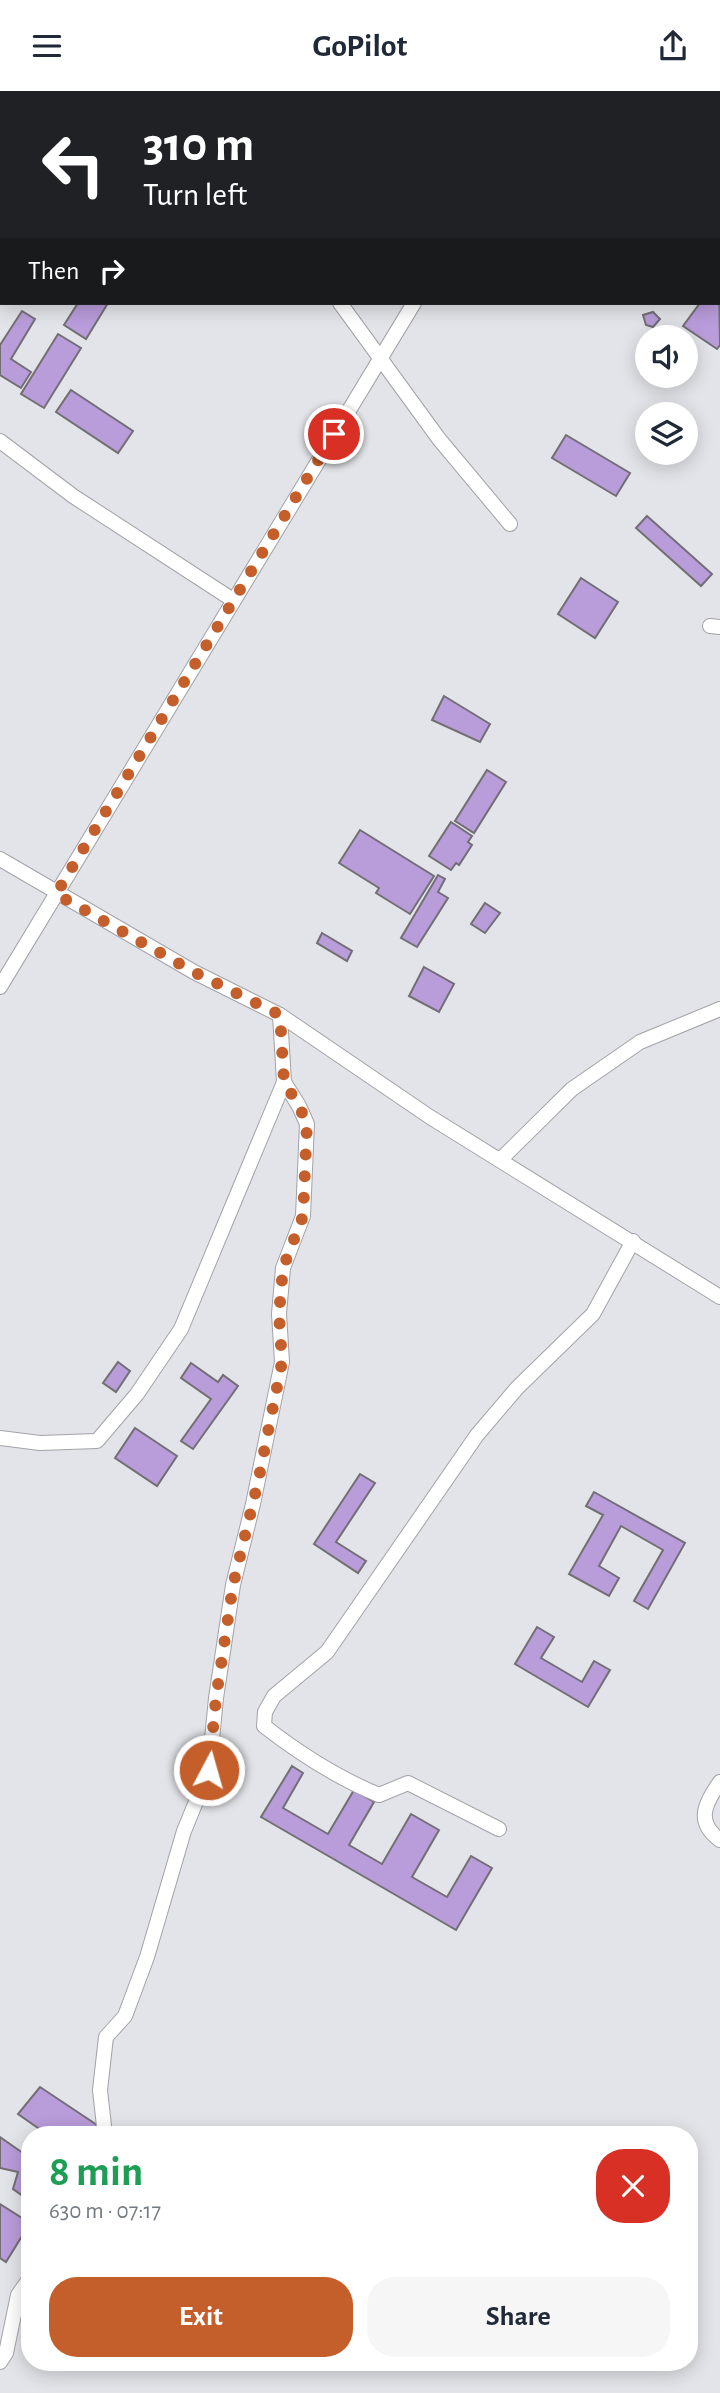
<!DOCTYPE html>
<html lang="en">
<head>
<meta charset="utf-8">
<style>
  body { margin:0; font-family:"Alegreya Sans",sans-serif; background:#f6f6f7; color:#1f2937; height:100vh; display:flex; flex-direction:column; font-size:26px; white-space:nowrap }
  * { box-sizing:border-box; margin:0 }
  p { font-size:23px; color:#747a83 }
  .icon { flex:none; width:38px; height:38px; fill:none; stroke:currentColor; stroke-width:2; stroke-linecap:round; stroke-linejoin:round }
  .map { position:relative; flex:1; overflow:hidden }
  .sheet { position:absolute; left:21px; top:2035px; width:677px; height:245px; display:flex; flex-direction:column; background:#fff; border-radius:28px; box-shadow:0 4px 18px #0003 }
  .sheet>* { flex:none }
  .banner { position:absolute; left:0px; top:0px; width:721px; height:214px; box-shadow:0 4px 18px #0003; background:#202124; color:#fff; overflow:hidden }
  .tools { position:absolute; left:635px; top:234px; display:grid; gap:14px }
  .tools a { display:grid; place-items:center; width:63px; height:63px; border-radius:50%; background:#fff; box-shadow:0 4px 18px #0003; font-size:35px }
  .pin { position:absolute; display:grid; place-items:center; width:60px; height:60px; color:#fff; margin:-30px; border:4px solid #fff; border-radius:50%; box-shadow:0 2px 7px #0007 }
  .me { position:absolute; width:77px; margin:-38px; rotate:6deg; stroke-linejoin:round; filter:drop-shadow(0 0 5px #0008) }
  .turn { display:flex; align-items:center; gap:24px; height:147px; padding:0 28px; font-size:32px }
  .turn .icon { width:91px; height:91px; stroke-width:2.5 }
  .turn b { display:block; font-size:49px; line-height:60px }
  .then { display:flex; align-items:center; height:66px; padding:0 28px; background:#0003; gap:14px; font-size:26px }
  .round { display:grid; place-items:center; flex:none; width:74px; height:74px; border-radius:28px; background:#f6f6f7 }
  .headline { display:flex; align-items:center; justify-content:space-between; height:119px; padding:0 28px }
  h1 { font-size:42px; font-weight:700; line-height:52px; color:#1e9e55 }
  .action { display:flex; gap:14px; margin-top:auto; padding:14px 28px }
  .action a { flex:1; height:80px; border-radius:28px; background:#c45f2b; color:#fff; font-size:28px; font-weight:700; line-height:80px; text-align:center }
  .action a+a { background:#f6f6f7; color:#1f2937 }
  header { display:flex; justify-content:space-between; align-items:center; height:91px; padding:0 28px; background:#fff; font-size:32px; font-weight:700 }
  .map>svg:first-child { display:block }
  .building { fill:#b99cda; stroke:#716f74; stroke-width:2 }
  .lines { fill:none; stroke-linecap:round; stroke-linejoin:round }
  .minor-casing { stroke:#a2a2a8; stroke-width:16 }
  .minor { stroke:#fff; stroke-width:14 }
  .route { stroke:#c45f2b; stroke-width:12; stroke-dasharray:0 21.6 }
</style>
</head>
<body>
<header><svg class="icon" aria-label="menu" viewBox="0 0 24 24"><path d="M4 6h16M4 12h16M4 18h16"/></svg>GoPilot<svg class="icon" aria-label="share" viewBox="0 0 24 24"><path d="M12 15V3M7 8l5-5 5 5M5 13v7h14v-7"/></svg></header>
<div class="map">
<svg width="720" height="2302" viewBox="0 0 720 2302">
  <rect width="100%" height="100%" fill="#e3e4e9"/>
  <g class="building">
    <path d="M719 195 720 254 717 258 683 235 700 212H719Z"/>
    <path d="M78 212H108L86 248 64 234Z"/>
    <path d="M22 220 35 228 11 268 31 281 21 297 0 284V254Z"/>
    <path d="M653 221 660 228 653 236 646 234 643 224Z"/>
    <path d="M58 243 81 257 44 317 21 303Z"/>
    <path d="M71 299 133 340 118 362 56 321Z"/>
    <path d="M566 344 630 382 616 405 552 367Z"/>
    <path d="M647 425 712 483 701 495 636 437Z"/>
    <path d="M581 487 618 511 595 547 558 523Z"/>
    <path d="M444 605 490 633 480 651 432 629Z"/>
    <path d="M487 679 506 691 474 742 455 730Z"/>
    <path d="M451 731 472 745 468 751 472 754 459 774 456 772 451 779 429 765Z"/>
    <path d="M360 739 434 785 410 823 376 802 379 797 339 772Z"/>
    <path d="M438 784 445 788 438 801 448 807 417 856 401 847Z"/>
    <path d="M485 812 500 822 485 842 471 833Z"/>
    <path d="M322 842 352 860 347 870 317 852Z"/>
    <path d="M424 876 454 893 439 921 409 905Z"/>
    <path d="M118 1271 130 1280 116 1301 103 1292Z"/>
    <path d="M191 1272 218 1291 223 1284 238 1295 193 1358 181 1350 211 1308 181 1287Z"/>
    <path d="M135 1337 177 1365 157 1395 115 1367Z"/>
    <path d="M360 1383 375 1392 336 1451 366 1470 358 1482 314 1453Z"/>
    <path d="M594 1401 685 1452 648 1518 634 1510 663 1459 621 1435 599 1475 619 1487 609 1505 569 1483 603 1424 586 1415Z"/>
    <path d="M537 1536 554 1546 541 1567 582 1591 594 1570 610 1579 588 1616 515 1573Z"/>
    <path d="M292 1675 303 1682 283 1717 328 1743 354 1699 374 1711 349 1754 382 1773 411 1723 439 1739 412 1786 447 1806 471 1765 492 1777 456 1839 261 1726Z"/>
    <path d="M40 1996 97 2034 91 2044H48L18 2023Z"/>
    <path d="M0 2046 30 2067V2110L13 2098 18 2081 0 2077Z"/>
    <path d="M0 2113 30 2132 6 2171 0 2167Z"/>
  </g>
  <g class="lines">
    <defs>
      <g id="minor">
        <path d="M159 0 162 2"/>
        <path d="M542 2 543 0"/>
        <path d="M340 212 439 348 510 433"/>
        <path d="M0 350 73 405 233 509"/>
        <path d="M710 535 720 536"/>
        <path d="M0 768 194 881 280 924 430 1026 720 1206"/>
        <path d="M0 896 414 212"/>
        <path d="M500 1069 572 998 640 951 720 918"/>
        <path d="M0 1347 40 1352 97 1350 137 1303 181 1238 284 991"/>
        <path d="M720 1691C705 1712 695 1731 720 1749"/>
        <path d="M499 1738 408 1692 379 1704C338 1687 300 1663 264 1635L265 1621 274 1605 327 1561 477 1344 517 1297 593 1223 633 1150"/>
        <path d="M105 2044 100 1999 106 1946 125 1925 147 1866 184 1740 209 1679 216 1607 233 1494 253 1413 282 1271 279 1223 283 1177 303 1125 307 1033 299 1015 284 991 280 924"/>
        <path d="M0 2271 6 2262 18 2204 30 2187"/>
      </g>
    </defs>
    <use href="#minor" class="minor-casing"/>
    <use href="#minor" class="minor"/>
  </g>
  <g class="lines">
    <path class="route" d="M209 1679 216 1607 233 1494 258 1391 282 1271 279 1223 283 1177 303 1125 307 1033 299 1015 284 991 280 924 194 881 56 803 334 343"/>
  </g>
</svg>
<div class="tools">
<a><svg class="icon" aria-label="sound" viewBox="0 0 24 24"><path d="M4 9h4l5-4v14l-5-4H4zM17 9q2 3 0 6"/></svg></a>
<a><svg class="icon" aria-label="layers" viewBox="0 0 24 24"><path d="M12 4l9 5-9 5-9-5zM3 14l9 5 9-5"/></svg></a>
</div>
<div class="pin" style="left:334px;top:343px;background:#d93025"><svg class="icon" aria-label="arrive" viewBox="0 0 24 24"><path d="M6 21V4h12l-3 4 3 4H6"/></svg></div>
<svg class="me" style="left:209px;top:1679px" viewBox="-20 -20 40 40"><circle r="17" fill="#c45f2b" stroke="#fff" stroke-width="3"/><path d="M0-11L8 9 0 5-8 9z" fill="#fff"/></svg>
<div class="banner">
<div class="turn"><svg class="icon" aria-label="left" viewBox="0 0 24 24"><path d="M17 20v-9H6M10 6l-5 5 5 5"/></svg><div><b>310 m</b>Turn left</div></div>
<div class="then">Then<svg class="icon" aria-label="right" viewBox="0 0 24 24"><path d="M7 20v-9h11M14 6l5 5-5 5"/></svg></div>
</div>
<section class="sheet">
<div class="headline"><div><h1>8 min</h1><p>630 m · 07:17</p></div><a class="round" style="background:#d93025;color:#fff"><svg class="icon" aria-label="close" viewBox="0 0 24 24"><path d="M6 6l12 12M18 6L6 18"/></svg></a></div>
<div class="action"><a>Exit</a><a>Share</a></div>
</section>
</div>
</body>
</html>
